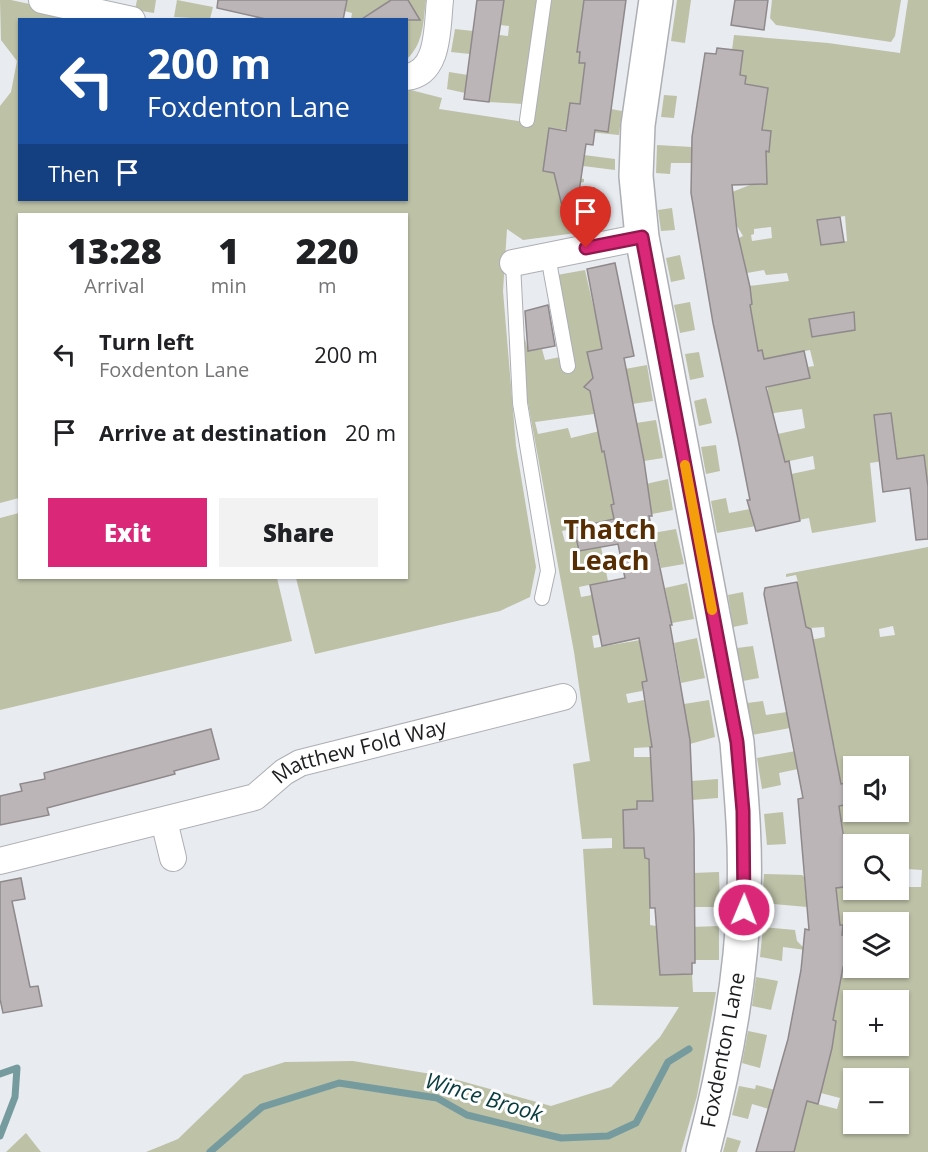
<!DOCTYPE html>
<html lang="en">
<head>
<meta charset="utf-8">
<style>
  body { margin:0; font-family:"Open Sans",sans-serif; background:#f2f2f2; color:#202124; height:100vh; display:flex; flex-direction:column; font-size:22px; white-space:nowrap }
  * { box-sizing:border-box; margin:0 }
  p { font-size:20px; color:#757577 }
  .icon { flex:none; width:33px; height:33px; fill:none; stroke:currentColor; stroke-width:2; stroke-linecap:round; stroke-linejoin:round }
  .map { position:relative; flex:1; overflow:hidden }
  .sheet { position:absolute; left:18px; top:213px; width:390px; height:366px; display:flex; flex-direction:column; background:#fff; border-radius:0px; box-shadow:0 2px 4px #0004 }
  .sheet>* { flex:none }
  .top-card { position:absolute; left:18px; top:18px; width:390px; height:183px; border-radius:0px; box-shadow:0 2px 4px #0004; background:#1a4fa0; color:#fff; overflow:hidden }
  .buttons { position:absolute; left:843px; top:756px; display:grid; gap:12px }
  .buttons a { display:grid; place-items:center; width:66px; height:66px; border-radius:0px; background:#fff; box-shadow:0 2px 4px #0004; font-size:30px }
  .pin { position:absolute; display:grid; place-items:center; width:51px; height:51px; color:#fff; margin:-62px -26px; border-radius:50% 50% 50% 0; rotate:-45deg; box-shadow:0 0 6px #0007 }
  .pin .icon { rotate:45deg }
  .me { position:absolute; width:66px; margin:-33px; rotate:1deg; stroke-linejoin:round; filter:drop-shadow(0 0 4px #0008) }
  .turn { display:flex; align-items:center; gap:21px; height:126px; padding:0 30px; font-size:27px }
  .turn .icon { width:78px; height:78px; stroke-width:2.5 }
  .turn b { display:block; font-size:42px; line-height:51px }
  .then { display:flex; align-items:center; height:57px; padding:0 30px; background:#0003; gap:12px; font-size:22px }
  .eta { display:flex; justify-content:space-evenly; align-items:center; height:102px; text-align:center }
  .eta b { font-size:36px; font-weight:800; line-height:42px }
  .primary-button { display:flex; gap:12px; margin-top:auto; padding:12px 30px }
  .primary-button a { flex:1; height:69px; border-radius:0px; background:#db2777; color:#fff; font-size:24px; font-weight:800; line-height:69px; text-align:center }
  .primary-button a+a { background:#f2f2f2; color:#202124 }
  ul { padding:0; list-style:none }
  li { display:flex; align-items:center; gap:18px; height:78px; padding:0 30px }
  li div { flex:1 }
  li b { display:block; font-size:22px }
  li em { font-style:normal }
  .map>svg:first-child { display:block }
  .green { fill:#bdc1a6; fill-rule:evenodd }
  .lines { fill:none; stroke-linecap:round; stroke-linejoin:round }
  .stream { stroke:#769b9e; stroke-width:7 }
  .building { fill:#bbb5b8; stroke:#8f898b; stroke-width:1.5 }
  .lane-casing { stroke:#adafb4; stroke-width:16 }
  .street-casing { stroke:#adafb4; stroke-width:28 }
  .secondary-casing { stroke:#adafb4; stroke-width:36 }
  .lane { stroke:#fff; stroke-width:14 }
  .street { stroke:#fff; stroke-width:26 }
  .secondary { stroke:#fff; stroke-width:33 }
  .route-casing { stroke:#8e194d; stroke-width:15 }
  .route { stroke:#db2777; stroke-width:10 }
  .slow { stroke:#f59e0b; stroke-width:10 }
  .labels { text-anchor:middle; stroke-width:6; stroke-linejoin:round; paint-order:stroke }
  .street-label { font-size:21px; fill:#1d1e20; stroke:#fff }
  .water-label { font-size:22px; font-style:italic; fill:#093c3f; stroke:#fff }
  .district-label { font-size:27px; font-weight:bold; fill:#572d03; stroke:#fff }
</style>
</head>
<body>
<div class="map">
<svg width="928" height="1152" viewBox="0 0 928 1152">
  <rect width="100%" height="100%" fill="#e8ebf0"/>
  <g class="green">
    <path d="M0 0H11L98 19 20 20V200H406L407 89 442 98 439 109 532 123 549 0H585L577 52 586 53 585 58 580 57 579 62 585 63 580 104 571 103 569 114 608 132 611 109 622 111 619 135 549 128 543 171 584 179V182L565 187 576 233 523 240 507 229 503 291 516 446 536 567 530 597 500 611 315 654 296 578H406V214H20L19 498 0 503V106L11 92 17 61 1 40Z"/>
    <path d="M137 0H156L154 13 135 10Z"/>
    <path d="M177 0 213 7 210 19 174 17Z"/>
    <path d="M347 0H391L360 19H351L352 13 345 11Z"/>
    <path d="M408 0H426C423 22 424 43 407 59V22L416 14Z"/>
    <path d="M504 0H539L523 104 489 102 499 35 508 36 509 26 500 25Z"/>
    <path d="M677 0H691L685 43 671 41Z"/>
    <path d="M772 0H901L895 36 891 42 776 25 770 18Z"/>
    <path d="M908 0H928V484L924 455 870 463 876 522 812 533 809 518 783 523 789 501 796 500 791 474 815 469 813 456 785 462 775 440 779 439 778 434 805 428 802 409 774 413 768 420C770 396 767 373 762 350L752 352 742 307 752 304 749 286 789 281 787 273 766 275 764 270 747 273 739 238 743 236 737 226 732 192 750 185 767 184 766 174 743 150 769 151 771 131 751 130 767 99 768 88 745 89 746 76 728 74 741 71 742 59 736 58 732 50 734 35 828 43 900 53ZM845 216 847 241 821 245 817 220ZM771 227 772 238 752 241 751 235 754 234V229ZM854 312 855 330 813 337 810 319ZM810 350 814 366 808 367 810 378 787 355Z"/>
    <path d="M455 29 473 31 470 54 451 52Z"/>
    <path d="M449 72 468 75 465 93 447 89Z"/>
    <path d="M664 95 677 96 674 118 661 117Z"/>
    <path d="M657 145 692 147V163H671L670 174 656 173Z"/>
    <path d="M576 154 615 159V170L575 165Z"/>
    <path d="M672 208 675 230 661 231 658 210Z"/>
    <path d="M680 255 685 279 671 282 666 258Z"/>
    <path d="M585 270 603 349 599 379 588 383 589 390 603 392 591 395 594 414 535 422 538 434 568 428 571 438 608 429 609 436 599 439 602 451 612 450 620 503 611 505 614 519 562 531 565 542 577 540 579 551 601 547 608 581 579 587 581 597 592 595 594 605 635 627 592 636 594 648 669 635 670 643 641 649 647 681 643 682 642 691 626 694 628 703 644 700 653 747 634 748V757H653L652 782H664L656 801H637V809L623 810V821L644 839 645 858 694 859 650 898V925L656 926 657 934H663L658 944 660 975 692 974 693 992H716L697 1096 681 1152H146L178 1139 244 1075 285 1062 353 1061 443 1076 551 1106 611 1087 660 1037 679 1007 593 1005 583 849 612 848V838L582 839 573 764 590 761 574 652 523 376 521 331H523L528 351 542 349 545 360 560 357 562 369 574 367 557 275Z"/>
    <path d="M690 302 695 330 680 333 674 305Z"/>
    <path d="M699 352 704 377 690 380 685 354Z"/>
    <path d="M647 365 653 401 632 404 625 369Z"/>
    <path d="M706 398 712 423 699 426 694 401Z"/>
    <path d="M656 420 663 458 644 461 636 423Z"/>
    <path d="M716 445 720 471 706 474 701 447Z"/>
    <path d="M668 479 673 510 652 514 646 484Z"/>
    <path d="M726 498 729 513 750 509 756 526 717 533 711 501Z"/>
    <path d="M19 513 20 578H277L292 641 0 710V518Z"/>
    <path d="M676 529 684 564 661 568 653 533Z"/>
    <path d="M928 547V1152H794L806 1101 837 1109 840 1098 813 1091 823 1085 836 1021 825 1018 832 977 842 978 843 967 898 968V922H854L853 955 842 935 810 922 839 915 835 888 852 886 851 875 831 817 841 816 839 806 853 803 854 812H898V766H854L853 782 841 784 824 757 836 755 834 745 796 751 798 769 779 773 781 785 762 789 757 758 796 751 792 742 829 736 815 651 810 640 825 637 824 627 797 629 805 622 795 583 798 582 796 575 786 577V574ZM893 626 895 635 880 637 879 629ZM866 838 867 844H898V890H854L853 854H844L843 840ZM907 869 922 870 921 887H907ZM854 1000H898V1046H854ZM854 1078H898V1124H854Z"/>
    <path d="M687 583 694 619 672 623 665 588Z"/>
    <path d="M743 592 748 624 733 627 728 595Z"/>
    <path d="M697 638 705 678 681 683 674 643Z"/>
    <path d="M753 646 759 678 743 681 737 648Z"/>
    <path d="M709 700 715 737 690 744 684 704Z"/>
    <path d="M763 701 766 715 787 712 790 728 752 735 747 703Z"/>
    <path d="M718 779V798L692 800 691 781Z"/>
    <path d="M783 812 786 844 767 845 764 814Z"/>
    <path d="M719 872 720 907H692L693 873Z"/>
    <path d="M764 874 802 875 804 877 807 907 762 903Z"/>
    <path d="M719 926V960H695L691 927Z"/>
    <path d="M763 927 795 930 797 941 806 950 783 947 782 961 760 957Z"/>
    <path d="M756 977 778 981 771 1010 752 1006Z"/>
    <path d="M748 1031 767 1035 760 1068 742 1063Z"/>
    <path d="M756 1085 775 1090 769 1109 752 1104 748 1119 732 1115 739 1086 755 1089Z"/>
    <path d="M26 1133 41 1152H6Z"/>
    <path d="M727 1137 741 1141 737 1152H723Z"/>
  </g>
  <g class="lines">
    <g class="stream">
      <path d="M0 1074 17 1068 15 1097 0 1136"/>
      <path d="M210 1152 262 1107 339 1083 437 1098 467 1115 561 1138 608 1136 636 1123 668 1062 689 1049"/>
    </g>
  </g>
  <g class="building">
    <path d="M218 0H347L343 20H270L217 8Z"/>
    <path d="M391 0H408L420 20H360Z"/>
    <path d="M477 0H504L489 102 464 99Z"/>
    <path d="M584 0H626L608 132 595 130 593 145 586 144 579 192 594 188 601 220 591 223 593 229 576 233 569 204 562 206 554 173 543 171 549 128 566 131 570 103 580 104 585 63H579L580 52H577Z"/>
    <path d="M735 0H768L764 30 731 25Z"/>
    <path d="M717 48 743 51 740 75 746 76 745 84 768 88 762 130 771 131 769 152 766 151 767 184 732 185 737 231 750 287 752 304 750 305 758 351 762 350 764 359 804 351 810 378 766 387 785 462 789 461 800 521 756 531 747 500H750L738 439 713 323 691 193 692 137 705 53 716 54Z"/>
    <path d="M840 217 844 242 821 245 817 220Z"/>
    <path d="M615 263 634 356 624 358 644 461 652 516H649L672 625H670L690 740 694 835 695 963H692V974L660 975 655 908H650L649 859 645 858 644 848H624L623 810 637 809V801H653L650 747H652L642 682 647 681 639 638 602 646 590 585 625 578 618 544 579 551 574 528 614 519 611 505 614 504 604 451 602 452 590 391 584 387 593 378 587 352 602 349 587 269Z"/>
    <path d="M548 305 555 346 528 351 525 311Z"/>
    <path d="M854 312 855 330 812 337 809 319Z"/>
    <path d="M891 413 897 459 924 455 928 487V539L916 540 910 488 883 492 874 415Z"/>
    <path d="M797 582 806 627 811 629 841 784 854 782V803L839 806 844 840H848L852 886 836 888 840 925H843L842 935 854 936 851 967H843L841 978 833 1020 836 1021 832 1048 818 1104 807 1101 794 1152H756L788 1039 801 970 805 929 809 930 798 799 803 798 764 594 765 588Z"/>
    <path d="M211 729 219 759 174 771 175 774 47 808 49 815 0 825V796L22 791 20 784 45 779 44 773Z"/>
    <path d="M21 878 25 899 12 901 30 987 38 986 42 1006 3 1013 0 999V882Z"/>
  </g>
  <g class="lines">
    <defs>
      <g id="lane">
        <path d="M527 120 544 0"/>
        <path d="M548 256 568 366"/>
        <path d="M513 263 520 403 548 571 542 598"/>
      </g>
      <g id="street">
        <path d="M42 0 132 20"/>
        <path d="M406 77C440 74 437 26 440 0"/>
        <path d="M513 263 642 237"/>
        <path d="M164 821 173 858"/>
        <path id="s1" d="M0 861 255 797 284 772 300 763 563 697"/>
      </g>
      <path id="secondary" d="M656 0 638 125 636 176 642 237 737 742C741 792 746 842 744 892 742 980 725 1067 703 1152"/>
    </defs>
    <use href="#lane" class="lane-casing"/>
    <use href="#street" class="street-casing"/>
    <use href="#secondary" class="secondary-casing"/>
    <use href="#lane" class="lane"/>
    <use href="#street" class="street"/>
    <use href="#secondary" class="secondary"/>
  </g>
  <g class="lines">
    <defs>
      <path id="route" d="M586 248 642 237 737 742 743 811 744 910"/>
    </defs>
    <use href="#route" class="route-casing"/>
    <use href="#route" class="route"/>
    <path class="slow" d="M685 465 712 610"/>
  </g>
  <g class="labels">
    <g class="street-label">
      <text dy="7" stroke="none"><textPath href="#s1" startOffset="380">Matthew Fold Way</textPath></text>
      <text transform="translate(723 1050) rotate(-79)" y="7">Foxdenton Lane</text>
    </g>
    <g class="water-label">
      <text transform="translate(484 1097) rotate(17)" y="8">Wince Brook</text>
    </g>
    <g class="district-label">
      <text x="610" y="539">Thatch<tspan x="610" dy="31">Leach</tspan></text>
    </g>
  </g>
</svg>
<div class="buttons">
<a><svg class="icon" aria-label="sound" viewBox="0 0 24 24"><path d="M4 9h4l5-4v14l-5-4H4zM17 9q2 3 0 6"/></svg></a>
<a><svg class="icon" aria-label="search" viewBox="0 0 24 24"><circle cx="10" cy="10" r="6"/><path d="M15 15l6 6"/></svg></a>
<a><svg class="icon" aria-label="layers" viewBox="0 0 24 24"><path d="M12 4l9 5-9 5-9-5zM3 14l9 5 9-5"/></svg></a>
<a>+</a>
<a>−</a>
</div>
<div class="pin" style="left:586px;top:248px;background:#d93025"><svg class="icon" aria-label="arrive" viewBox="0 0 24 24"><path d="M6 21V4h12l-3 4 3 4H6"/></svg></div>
<svg class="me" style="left:744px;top:910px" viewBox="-20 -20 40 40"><circle r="17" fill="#db2777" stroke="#fff" stroke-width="3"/><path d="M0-11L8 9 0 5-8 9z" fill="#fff"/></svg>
<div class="top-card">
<div class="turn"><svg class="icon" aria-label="left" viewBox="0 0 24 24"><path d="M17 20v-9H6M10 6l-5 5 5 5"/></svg><div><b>200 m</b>Foxdenton Lane</div></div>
<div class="then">Then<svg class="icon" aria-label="arrive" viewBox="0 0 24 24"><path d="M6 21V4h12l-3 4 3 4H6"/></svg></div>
</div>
<section class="sheet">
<div class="eta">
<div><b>13:28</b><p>Arrival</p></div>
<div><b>1</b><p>min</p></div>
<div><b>220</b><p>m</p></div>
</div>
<ul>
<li><svg class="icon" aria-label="left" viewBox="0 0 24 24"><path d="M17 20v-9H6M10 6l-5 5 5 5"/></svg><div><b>Turn left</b><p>Foxdenton Lane</p></div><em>200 m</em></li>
<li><svg class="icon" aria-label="arrive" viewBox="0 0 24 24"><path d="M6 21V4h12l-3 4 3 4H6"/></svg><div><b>Arrive at destination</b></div><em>20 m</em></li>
</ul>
<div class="primary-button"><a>Exit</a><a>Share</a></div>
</section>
</div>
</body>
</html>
